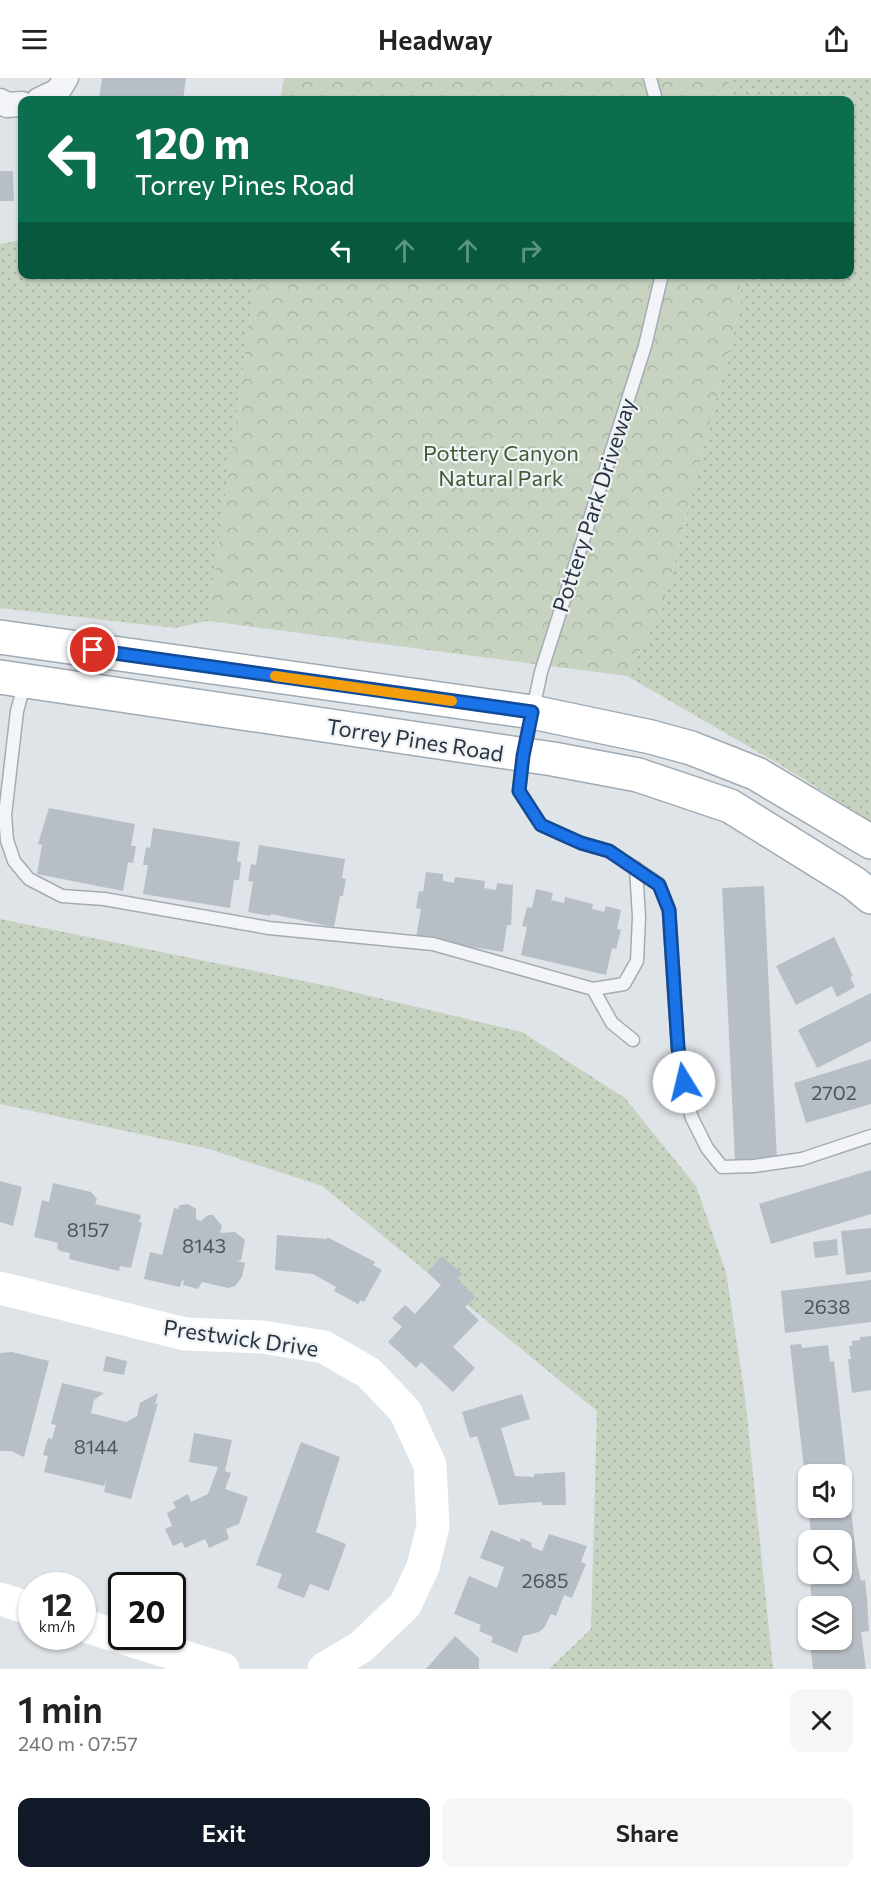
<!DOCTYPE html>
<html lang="en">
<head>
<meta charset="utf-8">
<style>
  body { margin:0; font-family:Commissioner,sans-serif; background:#f6f6f6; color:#222; height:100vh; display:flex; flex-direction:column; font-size:22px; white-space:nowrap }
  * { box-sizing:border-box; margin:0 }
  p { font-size:20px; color:#767676 }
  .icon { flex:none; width:33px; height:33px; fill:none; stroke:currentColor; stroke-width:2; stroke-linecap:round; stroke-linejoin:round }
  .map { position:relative; height:1591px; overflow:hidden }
  .panel { display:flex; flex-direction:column; background:#fff; flex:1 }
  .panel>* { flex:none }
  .hud { position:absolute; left:18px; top:18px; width:836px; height:183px; border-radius:12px; box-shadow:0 2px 4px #0004; background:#0b6e4f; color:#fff; overflow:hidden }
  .fabs { position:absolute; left:798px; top:1386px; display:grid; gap:12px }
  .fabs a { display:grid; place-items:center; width:54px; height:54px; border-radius:12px; background:#fff; box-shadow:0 2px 4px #0004; font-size:30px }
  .speed { position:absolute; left:18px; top:1494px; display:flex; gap:12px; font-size:30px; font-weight:700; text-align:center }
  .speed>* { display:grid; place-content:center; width:78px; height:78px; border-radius:50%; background:#fff; box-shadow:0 2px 4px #0004; line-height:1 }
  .speed small { font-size:15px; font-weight:400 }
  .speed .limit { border:3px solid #111; border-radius:9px; background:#fff; color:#111 }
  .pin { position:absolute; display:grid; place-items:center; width:51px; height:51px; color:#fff; margin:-26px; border:3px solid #fff; border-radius:50%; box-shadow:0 2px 6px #0007 }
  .me { position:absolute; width:66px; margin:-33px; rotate:351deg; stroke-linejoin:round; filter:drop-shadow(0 0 4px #0008) }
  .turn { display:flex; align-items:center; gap:21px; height:126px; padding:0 18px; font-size:27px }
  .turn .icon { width:78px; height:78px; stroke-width:2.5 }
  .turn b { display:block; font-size:42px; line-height:51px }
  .lanes { display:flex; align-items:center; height:57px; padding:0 18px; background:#0003; justify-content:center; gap:30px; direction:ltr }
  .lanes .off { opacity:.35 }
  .round { display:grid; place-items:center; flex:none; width:63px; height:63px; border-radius:12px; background:#f6f6f6 }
  .headline { display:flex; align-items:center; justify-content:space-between; height:102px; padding:0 18px }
  h1 { font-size:36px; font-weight:600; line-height:45px }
  .cta { display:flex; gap:12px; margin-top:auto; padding:12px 18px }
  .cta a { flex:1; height:69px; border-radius:12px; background:#111827; color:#fff; font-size:24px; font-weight:600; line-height:69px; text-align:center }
  .cta a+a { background:#f6f6f6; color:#222 }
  header { display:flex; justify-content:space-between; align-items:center; height:78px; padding:0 18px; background:#fff; font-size:27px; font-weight:600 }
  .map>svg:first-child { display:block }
  .grass { fill:url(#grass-dots) }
  .forest { fill:url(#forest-crowns) }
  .building { fill:#b7bec5 }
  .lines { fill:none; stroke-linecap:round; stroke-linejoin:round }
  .lane-casing { stroke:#a4abb3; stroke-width:15 }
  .street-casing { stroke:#a4abb3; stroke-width:27 }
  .primary-casing { stroke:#9faab4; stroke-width:36 }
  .lane { stroke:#f2f4f7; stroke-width:12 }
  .street { stroke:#f2f4f7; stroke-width:24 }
  .secondary { stroke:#fff; stroke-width:33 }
  .primary { stroke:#fff; stroke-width:33 }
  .route-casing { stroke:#114b97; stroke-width:15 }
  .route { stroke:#1a73e8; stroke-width:10 }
  .slow { stroke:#f59e0b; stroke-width:10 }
  .labels { text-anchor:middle; stroke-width:4.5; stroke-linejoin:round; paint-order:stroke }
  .number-label { font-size:20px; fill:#4c5661 }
  .park-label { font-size:22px; fill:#405c35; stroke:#eff3f6 }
  .street-label { font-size:22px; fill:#283340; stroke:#eff3f6 }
</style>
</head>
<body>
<header><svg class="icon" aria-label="menu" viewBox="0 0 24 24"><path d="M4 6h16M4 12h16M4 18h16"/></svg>Headway<svg class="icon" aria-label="share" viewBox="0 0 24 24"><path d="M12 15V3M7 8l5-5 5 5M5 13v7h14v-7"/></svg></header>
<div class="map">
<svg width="871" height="1591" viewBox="0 0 871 1591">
  <defs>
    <pattern id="grass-dots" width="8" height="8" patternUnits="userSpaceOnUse" patternTransform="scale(1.5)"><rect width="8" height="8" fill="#c7d3c0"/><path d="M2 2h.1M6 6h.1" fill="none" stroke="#abb6a6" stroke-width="1.8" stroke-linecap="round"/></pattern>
    <pattern id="forest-crowns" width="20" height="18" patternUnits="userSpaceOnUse" patternTransform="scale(1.5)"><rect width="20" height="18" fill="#c7d3c0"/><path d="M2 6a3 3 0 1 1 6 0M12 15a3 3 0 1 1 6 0" fill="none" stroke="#abb6a6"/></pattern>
  </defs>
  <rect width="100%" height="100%" fill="#dfe4e9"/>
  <g class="grass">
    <path d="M728 0H871V744L784 689 627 598 664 525 741 224 740 197 849 196V22H732Z"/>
    <path d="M22 162V196L256 197 208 543 175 550 0 530V166Z"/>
    <path d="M0 841 328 908 522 954 625 1020 696 1108 726 1194 745 1318 773 1591H549L591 1551 597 1333 322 1108 209 1071 0 1026Z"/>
  </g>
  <g class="forest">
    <path d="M284 0H728L732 22H280Z"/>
    <path d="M256 197H740L741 224 664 525 627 598 208 543Z"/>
  </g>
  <g class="building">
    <path d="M102 0H186L183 22H144L129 18 128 22H99Z"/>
    <path d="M0 93H13L14 123H0Z"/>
    <path d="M49 730 135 746 131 768H136L133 785 128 784 123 813 37 796 42 767 38 766Z"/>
    <path d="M153 750 240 764 237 783 241 784 239 802H234L230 830 143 816 148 787H143L146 769 150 770Z"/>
    <path d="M259 767 345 781 342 800 346 801 343 818H340L334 849 271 836V838L248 834 253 804 248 803 251 786 256 787Z"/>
    <path d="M426 794 443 796V803L454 805 455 799 485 803 484 810 496 812 497 805 513 807 511 847H507L503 874 416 860 421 831 416 830 419 813 423 814Z"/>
    <path d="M764 808 777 1082 735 1084 722 810Z"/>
    <path d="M536 811 553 815 551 822 564 825 565 819 593 826 592 831 604 834 606 828 621 832 617 851 621 852 616 871 612 870 606 897 521 877 527 849 522 848 527 829 532 830Z"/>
    <path d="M834 859 853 898 850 899 855 909 837 919 832 908 796 927 776 888Z"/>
    <path d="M871 915V963L817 990 798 952Z"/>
    <path d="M871 981V1026L806 1045 794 1005Z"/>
    <path d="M871 1092V1136L771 1166 759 1126Z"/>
    <path d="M0 1103 22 1109 13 1148 0 1144Z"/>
    <path d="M53 1105 91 1114 97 1121 95 1126 141 1137 139 1144 142 1145 131 1190 120 1188 119 1193 69 1181 70 1175 60 1173 57 1170 58 1165 34 1159 42 1122 49 1124Z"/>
    <path d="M188 1126 196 1131V1141L201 1143 208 1137H213L222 1148 220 1155 235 1154 245 1162 241 1182 237 1183 245 1185 242 1199 235 1208 228 1210 202 1204 198 1211 183 1207 184 1203 182 1202 180 1209 144 1201 150 1174 162 1177 174 1130 178 1131 180 1127Z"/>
    <path d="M871 1150V1194L846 1197 841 1153Z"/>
    <path d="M277 1157 327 1161V1159L375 1184 373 1187 382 1192 364 1224 361 1222 358 1226 334 1213 336 1209 313 1196 275 1192Z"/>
    <path d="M837 1161 838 1177 815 1180 813 1164Z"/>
    <path d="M442 1178 462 1196 457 1201 475 1219 465 1229 479 1242 453 1269 475 1290 453 1314 421 1284 416 1290 388 1264 402 1249 392 1240 405 1227 415 1236 441 1207 427 1194Z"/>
    <path d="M871 1202V1244L785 1255 781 1213Z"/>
    <path d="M871 1258V1312L852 1315 848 1281H851L849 1268H852V1263L860 1262V1259Z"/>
    <path d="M801 1266 802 1270 828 1267 830 1284 834 1283 857 1484 861 1503 865 1502 867 1521 869 1553 861 1554 866 1591H813L810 1563 842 1562V1528H813L810 1507 817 1506 816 1496H842V1462H812L808 1430H842V1396H808L807 1417 790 1267Z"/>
    <path d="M12 1274 49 1283 24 1379 11 1373H0V1275Z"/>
    <path d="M106 1278 127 1283 124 1297 103 1293Z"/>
    <path d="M62 1305 104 1315 94 1322 91 1335 126 1344 137 1338 140 1325 158 1315 155 1327 158 1325 131 1421 104 1414 107 1400 104 1408 44 1394 48 1378 43 1377 48 1360 52 1361 56 1347 51 1346Z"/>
    <path d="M522 1316 530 1341 501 1350 515 1398 534 1399V1396L565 1394 566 1427H542V1424L499 1427 477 1358 470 1360 462 1334Z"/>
    <path d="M194 1355 232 1362 225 1393 231 1395 225 1411 248 1419 239 1446 226 1451 229 1461 209 1470 205 1461 185 1470 182 1464 173 1468 165 1451 172 1448 167 1435 176 1430 173 1424 188 1416 191 1424 208 1416 218 1389 189 1384Z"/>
    <path d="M301 1364 340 1379 316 1454 346 1466 329 1513 310 1506 304 1520 277 1510 282 1496 256 1487Z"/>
    <path d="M491 1452 520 1464 521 1460 532 1465 531 1469 542 1473 549 1456 587 1468 581 1484 586 1486 572 1520 564 1517 556 1538 551 1536 544 1550 539 1554 523 1558 517 1575 491 1564 493 1559 479 1553 481 1547 454 1536 469 1498 497 1510 504 1489 480 1480Z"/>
    <path d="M455 1558 479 1580V1591H426Z"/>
  </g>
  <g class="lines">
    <defs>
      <g id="lane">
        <path d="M650 0 656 22"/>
        <path d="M662 196 645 268 541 594 523 678 519 713 541 747 581 765 609 773 659 806 669 832 678 970 686 1021 692 1040 707 1070 722 1089 754 1088 802 1081 871 1058"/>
        <path d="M25 604 17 633 5 737 7 762 14 783 29 801 62 818 104 821 269 850 433 866 593 911 612 945 633 962"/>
        <path d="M593 911 624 906 637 883 639 839 636 790"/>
      </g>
      <g id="street">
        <path d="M39 22 58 13 66 0"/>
        <path d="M0 23 7 27 22 26"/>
      </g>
      <g id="primary">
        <path d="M0 559 532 634 651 659 691 670 757 696 871 764"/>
        <path d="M0 599 553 681 638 697 730 728 854 805 871 819"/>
      </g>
    </defs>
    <use href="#lane" class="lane-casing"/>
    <use href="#street" class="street-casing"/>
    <use href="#primary" class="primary-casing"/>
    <use href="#lane" class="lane"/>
    <use href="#street" class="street"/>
    <g class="secondary">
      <path d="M0 1210 185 1256 262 1259 324 1269 369 1295 405 1333 430 1387 433 1448 423 1489 405 1527 361 1569 324 1591"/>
      <path d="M0 1521 32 1531"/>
      <path d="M82 1547 223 1591"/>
    </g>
    <use href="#primary" class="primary"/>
  </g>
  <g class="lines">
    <defs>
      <path id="route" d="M93 572 532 634 523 678 519 713 541 747 581 765 609 773 659 807 669 832 678 970 684 1004"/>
    </defs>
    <use href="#route" class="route-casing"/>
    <use href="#route" class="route"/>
    <path class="slow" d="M275 598 452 623"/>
  </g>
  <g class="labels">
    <g class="number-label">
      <text x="834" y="1022">2702</text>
      <text x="88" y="1159">8157</text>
      <text x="204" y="1175">8143</text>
      <text x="827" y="1236">2638</text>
      <text x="96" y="1376">8144</text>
      <text x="545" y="1510">2685</text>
    </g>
    <g class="park-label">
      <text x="501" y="383">Pottery Canyon<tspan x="501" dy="25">Natural Park</tspan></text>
    </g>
    <g class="street-label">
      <text transform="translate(594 427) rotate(-72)" y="8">Pottery Park Driveway</text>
      <text transform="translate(415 662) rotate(9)" y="8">Torrey Pines Road</text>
      <text transform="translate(241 1260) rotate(8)" y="8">Prestwick Drive</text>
    </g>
  </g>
</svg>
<div class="fabs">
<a><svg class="icon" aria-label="sound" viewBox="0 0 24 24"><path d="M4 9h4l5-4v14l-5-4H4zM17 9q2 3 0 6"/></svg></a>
<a><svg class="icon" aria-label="search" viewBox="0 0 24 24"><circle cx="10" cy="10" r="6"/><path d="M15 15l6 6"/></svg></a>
<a><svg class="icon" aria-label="layers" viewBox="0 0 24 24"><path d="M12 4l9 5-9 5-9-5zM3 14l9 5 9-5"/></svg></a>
</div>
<div class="speed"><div>12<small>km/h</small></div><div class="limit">20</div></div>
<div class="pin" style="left:93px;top:572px;background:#d93025"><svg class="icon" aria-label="arrive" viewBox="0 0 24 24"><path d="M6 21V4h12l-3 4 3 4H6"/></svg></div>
<svg class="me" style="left:684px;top:1004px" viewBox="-20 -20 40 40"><circle r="19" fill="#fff"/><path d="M0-13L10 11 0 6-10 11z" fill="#1a73e8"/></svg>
<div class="hud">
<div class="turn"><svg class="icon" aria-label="left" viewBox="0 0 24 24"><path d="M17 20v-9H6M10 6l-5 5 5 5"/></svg><div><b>120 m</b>Torrey Pines Road</div></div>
<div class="lanes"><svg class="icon" aria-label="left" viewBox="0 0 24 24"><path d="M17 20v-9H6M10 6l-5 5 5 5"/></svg><svg class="icon off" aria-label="ahead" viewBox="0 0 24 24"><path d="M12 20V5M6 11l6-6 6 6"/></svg><svg class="icon off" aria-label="ahead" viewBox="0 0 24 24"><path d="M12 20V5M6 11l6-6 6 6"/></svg><svg class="icon off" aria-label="right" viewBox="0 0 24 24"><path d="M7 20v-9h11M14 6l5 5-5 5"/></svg></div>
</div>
</div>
<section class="panel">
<div class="headline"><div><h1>1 min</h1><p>240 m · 07:57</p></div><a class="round"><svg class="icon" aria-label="close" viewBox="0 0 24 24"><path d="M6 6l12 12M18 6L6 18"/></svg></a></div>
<div class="cta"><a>Exit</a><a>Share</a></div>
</section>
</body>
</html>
